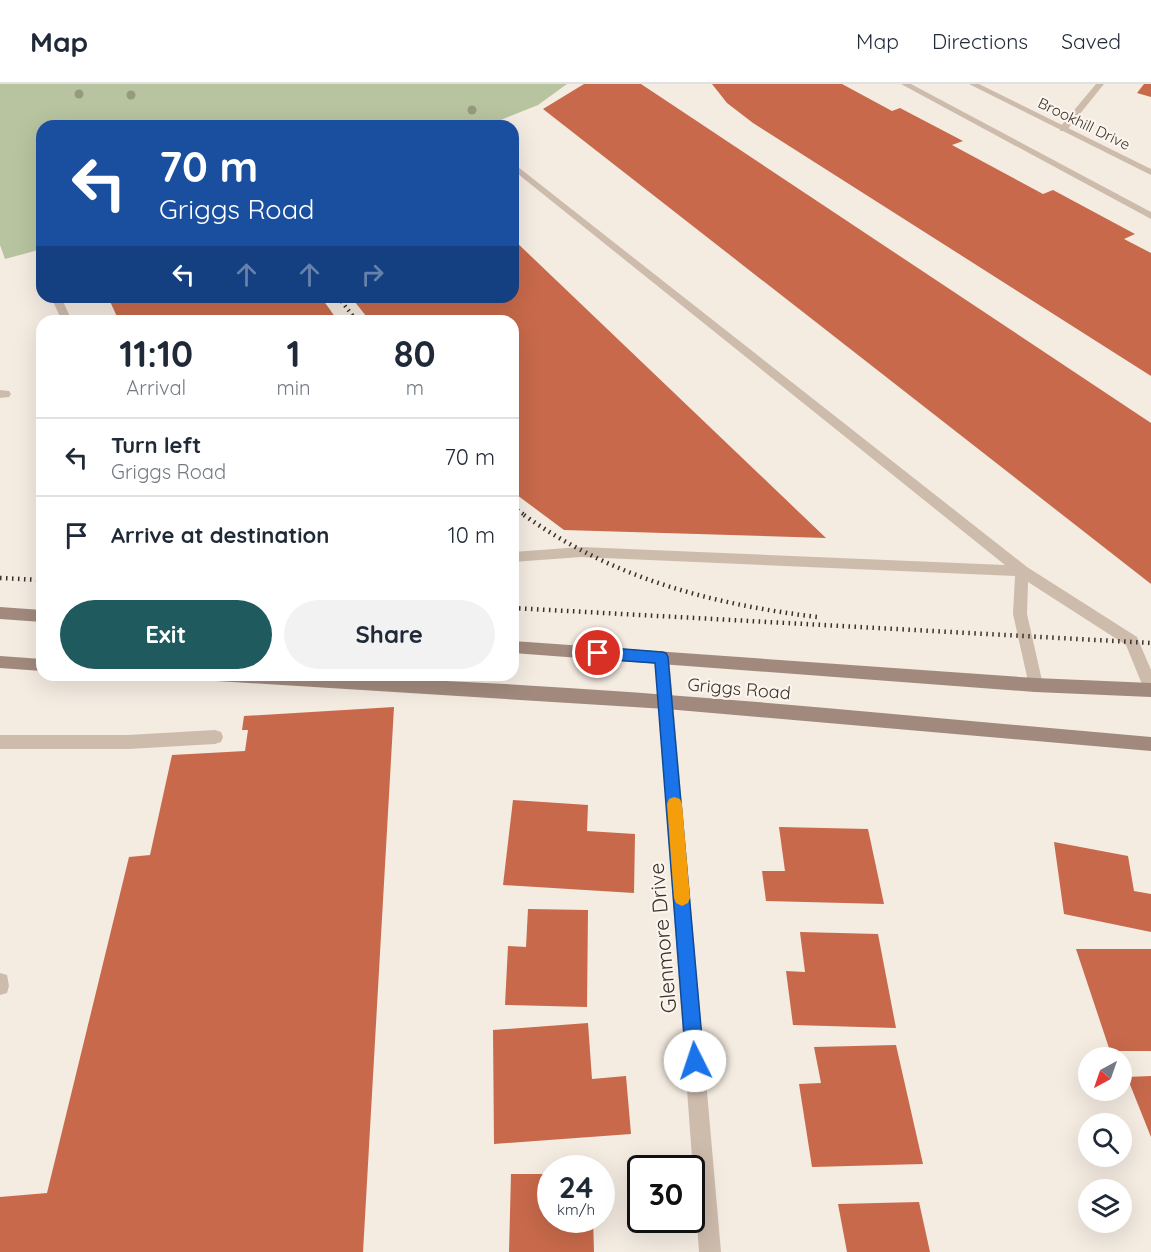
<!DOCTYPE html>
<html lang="en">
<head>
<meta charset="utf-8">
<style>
  body { margin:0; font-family:Quicksand,sans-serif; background:#f2f2f3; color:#1f2937; height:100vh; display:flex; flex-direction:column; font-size:22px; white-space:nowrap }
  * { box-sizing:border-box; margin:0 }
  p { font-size:20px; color:#747a83 }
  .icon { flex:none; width:33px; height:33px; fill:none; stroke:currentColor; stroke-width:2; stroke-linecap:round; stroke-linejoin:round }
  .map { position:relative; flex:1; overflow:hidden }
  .sheet { position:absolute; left:36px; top:231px; width:483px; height:366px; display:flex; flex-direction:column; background:#fff; border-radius:18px; box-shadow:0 6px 24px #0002 }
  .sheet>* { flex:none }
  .banner { position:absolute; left:36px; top:36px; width:483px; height:183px; border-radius:18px; box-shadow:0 6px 24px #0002; background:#1a4fa0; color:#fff; overflow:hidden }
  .needle { width:39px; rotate:220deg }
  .fabs { position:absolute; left:1078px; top:963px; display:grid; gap:12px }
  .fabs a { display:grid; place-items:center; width:54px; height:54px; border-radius:50%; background:#fff; box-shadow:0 6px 24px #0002; font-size:30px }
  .speed { position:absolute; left:537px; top:1071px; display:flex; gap:12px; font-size:30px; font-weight:700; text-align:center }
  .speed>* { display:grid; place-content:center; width:78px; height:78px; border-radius:50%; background:#fff; box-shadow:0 6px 24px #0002; line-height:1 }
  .speed small { font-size:15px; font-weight:400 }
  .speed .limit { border:3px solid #111; border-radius:9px; background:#fff; color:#111 }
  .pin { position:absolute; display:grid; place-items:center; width:51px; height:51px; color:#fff; margin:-26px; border:3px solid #fff; border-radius:50%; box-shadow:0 2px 6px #0007 }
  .me { position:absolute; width:66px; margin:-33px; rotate:356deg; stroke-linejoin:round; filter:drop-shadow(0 0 4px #0008) }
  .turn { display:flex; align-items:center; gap:21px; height:126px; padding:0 24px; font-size:27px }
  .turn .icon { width:78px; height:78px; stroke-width:2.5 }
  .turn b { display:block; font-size:42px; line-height:51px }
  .lanes { display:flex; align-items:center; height:57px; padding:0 24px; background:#0003; justify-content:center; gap:30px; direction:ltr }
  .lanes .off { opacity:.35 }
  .eta { display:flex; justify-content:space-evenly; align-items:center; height:102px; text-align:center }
  .eta b { font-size:36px; font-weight:800; line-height:42px }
  .cta { display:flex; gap:12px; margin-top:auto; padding:12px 24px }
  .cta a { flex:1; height:69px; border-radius:36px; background:#1f5a5e; color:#fff; font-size:24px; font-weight:800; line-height:69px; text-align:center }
  .cta a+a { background:#f2f2f3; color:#1f2937 }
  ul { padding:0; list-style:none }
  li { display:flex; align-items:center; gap:18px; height:78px; padding:0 24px; border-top:2px solid #e0e1e3 }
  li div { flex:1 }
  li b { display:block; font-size:22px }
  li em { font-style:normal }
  header { display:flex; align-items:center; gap:36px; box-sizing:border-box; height:84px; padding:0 30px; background:#fff; border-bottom:2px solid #e0e1e3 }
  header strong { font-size:28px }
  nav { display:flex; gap:33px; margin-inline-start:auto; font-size:21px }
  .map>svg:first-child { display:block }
  .green { fill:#b8c4a0 }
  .building { fill:#c8694b }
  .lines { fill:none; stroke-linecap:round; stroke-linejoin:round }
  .service { fill:#cdbbac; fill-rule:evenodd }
  .minor { fill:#cdbbac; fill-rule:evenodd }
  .secondary { fill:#a18a7d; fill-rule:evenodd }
  .rail-far1 { stroke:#3b302b; stroke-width:4; stroke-dasharray:1.5 4; stroke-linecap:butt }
  .rail { stroke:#3b302b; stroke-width:4.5; stroke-dasharray:1.5 4.5; stroke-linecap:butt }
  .tree { fill:#969b7f }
  .route { fill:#1a73e8; stroke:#114b97; stroke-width:1.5 }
  .slow { fill:#f59e0b }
  .labels { text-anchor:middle; stroke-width:4.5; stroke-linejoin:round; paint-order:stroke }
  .far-street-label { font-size:15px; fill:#3b302b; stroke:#fbf5ee }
  .street-label { font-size:18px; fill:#3b302b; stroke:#fbf5ee }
  .near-street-label { font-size:21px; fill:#3b302b; stroke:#fbf5ee }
</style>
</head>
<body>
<header>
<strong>Map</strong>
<nav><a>Map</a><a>Directions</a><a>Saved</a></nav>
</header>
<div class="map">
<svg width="1151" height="1168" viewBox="0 0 1151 1168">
  <rect width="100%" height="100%" fill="#f4ebe1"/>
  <path class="green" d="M0 0H567L538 21 486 42H42V165L5 175 0 161Z"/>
  <g class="building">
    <path d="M584 0H641L1151 339V500L543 25Z"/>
    <path d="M712 0H842L892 27 900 24 963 57 952 61 1043 110 1053 106 1135 150 1124 155 1151 169V292L753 39 727 19Z"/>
    <path d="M1144 0H1151V13L1137 9Z"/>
    <path d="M513 155 826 454 564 446 513 408V237H370L351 213H513Z"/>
    <path d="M108 213H321L338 237H119Z"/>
    <path d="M394 623 363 1168H0V1113L47 1109 129 773 150 771 172 671 245 667 248 646H242L244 632Z"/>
    <path d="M513 716 588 721 587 747 635 750 634 809 503 801Z"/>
    <path d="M779 743 868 745 884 820 766 817 762 787H785Z"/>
    <path d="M1054 758 1128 772 1134 807 1151 810V848L1064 830Z"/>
    <path d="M528 825 588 826 587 923 505 921 508 862 526 863Z"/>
    <path d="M800 848 878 850 896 944 793 941 786 887 805 888Z"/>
    <path d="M1076 865H1151V967H1110Z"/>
    <path d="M588 939 592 995 626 992 631 1050 494 1060 493 946Z"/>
    <path d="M896 961 923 1080 812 1083 799 1000 821 999 814 963Z"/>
    <path d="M1151 992V1053L1127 993Z"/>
    <path d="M511 1090H550V1136H593L594 1168H509Z"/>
    <path d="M919 1118 930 1168H847L838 1120Z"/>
  </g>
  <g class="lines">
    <g class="service">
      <path d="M901 0H911L1151 128V135Z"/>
      <path d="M1096 0H1104L1066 47H1060V43Z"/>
      <path d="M513 79 1027 483 1137 553 1151 586V612L1146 610 1126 561 1028 498 1027 530 1043 601 1040 606 1035 608 1030 606 1013 530 1015 492 581 473 513 478V468L581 463 1005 481 513 86Z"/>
      <path d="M51 213H61L72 237H62Z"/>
      <path d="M215 646 221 648 223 653 221 658 215 660 128 665H0V651H128Z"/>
      <path d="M0 889 7 891 9 902 7 909 0 911Z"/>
    </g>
    <g class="minor">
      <path d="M969 0H979L1151 85V91Z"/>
      <path d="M0 306 9 307 11 310 9 313 0 314Z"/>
      <path d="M662 567 667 569 669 573 721 1168H699L655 573 657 569Z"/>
    </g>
    <g class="secondary">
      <path d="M0 523 42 526V538L0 535Z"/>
      <path d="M513 557 1035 594 1151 599V613L1035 608 513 569Z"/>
      <path d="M0 572 42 575V587L0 584Z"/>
      <path d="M208 591C523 591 838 626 1151 653V667L666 625 216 597 211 596Z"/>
    </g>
    <g class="rail-far1">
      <path d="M338 213 357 237"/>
      <path d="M513 423 526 432"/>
    </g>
    <g class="rail">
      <path d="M524 431C612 494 711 520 817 533"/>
      <path d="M0 494 42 496"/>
      <path d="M513 524 1151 559"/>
    </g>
  </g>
  <g class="tree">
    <circle cx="79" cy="10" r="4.5"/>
    <circle cx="131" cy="11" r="4.5"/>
    <circle cx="472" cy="26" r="4.5"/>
  </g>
  <path class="route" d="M598 563 662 568 666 569 668 573 704 977 701 983 695 986 689 983 686 977 655 579 598 575 591 569Z"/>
  <path class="slow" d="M674 713 680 715 682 720 690 814 688 819 682 822 676 819 674 814 667 720 669 715Z"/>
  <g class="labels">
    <g class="far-street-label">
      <text transform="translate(1084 40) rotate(26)" y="5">Brookhill Drive</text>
    </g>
    <g class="street-label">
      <text transform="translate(739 605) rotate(5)" y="6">Griggs Road</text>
    </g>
    <g class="near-street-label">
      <text transform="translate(663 854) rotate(-95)" y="7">Glenmore Drive</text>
    </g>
  </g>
</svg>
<div class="fabs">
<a><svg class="needle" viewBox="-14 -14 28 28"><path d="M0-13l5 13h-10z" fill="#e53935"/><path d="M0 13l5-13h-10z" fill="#747a83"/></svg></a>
<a><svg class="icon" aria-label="search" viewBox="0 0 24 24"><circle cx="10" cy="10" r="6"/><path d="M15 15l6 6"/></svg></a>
<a><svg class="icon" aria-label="layers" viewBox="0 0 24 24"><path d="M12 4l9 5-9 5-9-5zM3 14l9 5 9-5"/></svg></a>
</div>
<div class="speed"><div>24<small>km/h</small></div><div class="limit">30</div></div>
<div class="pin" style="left:598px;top:569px;background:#d93025"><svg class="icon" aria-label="arrive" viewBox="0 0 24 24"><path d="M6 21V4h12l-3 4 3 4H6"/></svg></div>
<svg class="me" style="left:695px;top:977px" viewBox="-20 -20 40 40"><circle r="19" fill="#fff"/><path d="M0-13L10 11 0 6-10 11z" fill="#1a73e8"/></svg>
<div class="banner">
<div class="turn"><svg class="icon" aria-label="left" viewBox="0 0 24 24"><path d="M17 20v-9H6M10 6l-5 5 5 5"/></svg><div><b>70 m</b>Griggs Road</div></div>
<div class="lanes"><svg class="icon" aria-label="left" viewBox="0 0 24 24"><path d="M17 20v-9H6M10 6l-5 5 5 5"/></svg><svg class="icon off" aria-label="ahead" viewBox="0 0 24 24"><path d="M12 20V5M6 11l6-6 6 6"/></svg><svg class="icon off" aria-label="ahead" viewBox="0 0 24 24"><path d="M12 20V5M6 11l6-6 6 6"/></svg><svg class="icon off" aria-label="right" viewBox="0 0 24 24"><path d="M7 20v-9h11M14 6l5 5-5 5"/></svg></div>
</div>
<section class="sheet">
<div class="eta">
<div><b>11:10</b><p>Arrival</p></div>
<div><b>1</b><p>min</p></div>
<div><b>80</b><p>m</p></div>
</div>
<ul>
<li><svg class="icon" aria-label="left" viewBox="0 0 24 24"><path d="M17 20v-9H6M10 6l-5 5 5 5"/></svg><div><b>Turn left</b><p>Griggs Road</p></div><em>70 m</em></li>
<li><svg class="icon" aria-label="arrive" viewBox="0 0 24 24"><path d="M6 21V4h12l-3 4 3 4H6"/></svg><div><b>Arrive at destination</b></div><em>10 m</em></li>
</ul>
<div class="cta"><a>Exit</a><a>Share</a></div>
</section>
</div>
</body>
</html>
